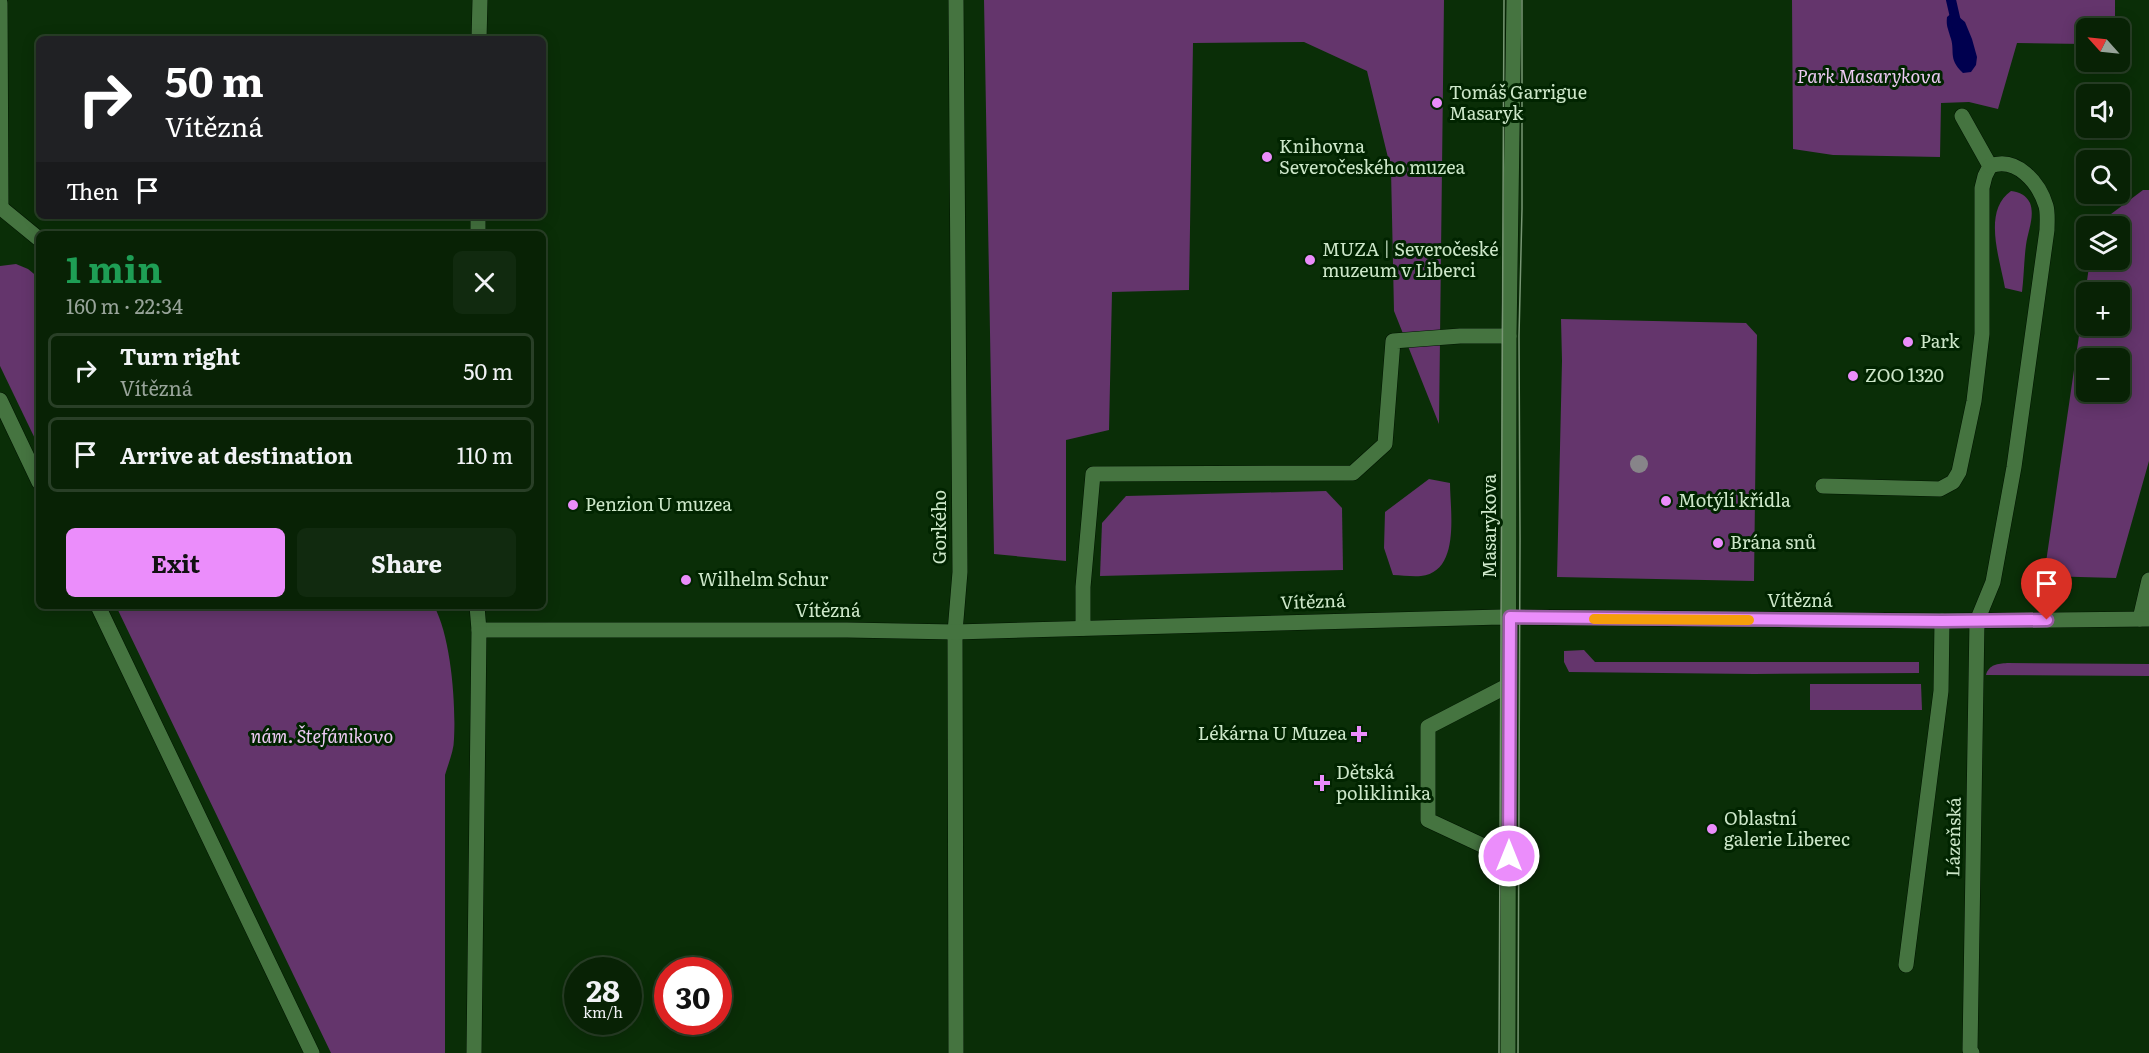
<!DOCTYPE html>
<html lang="en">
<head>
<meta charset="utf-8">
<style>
  body { margin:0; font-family:Literata,serif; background:#112a0f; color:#f1f3f6; height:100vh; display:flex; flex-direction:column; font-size:22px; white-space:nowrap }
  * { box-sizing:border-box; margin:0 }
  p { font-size:20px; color:#98a49a }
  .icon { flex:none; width:33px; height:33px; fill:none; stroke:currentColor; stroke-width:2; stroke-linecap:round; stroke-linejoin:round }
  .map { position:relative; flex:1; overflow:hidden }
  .panel { position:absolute; left:36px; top:231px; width:510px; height:378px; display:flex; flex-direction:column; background:#082205; border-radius:9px; box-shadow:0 3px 15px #0003,0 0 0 2px #293f27 }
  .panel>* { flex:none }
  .hud { position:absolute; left:36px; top:36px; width:510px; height:183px; border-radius:9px; box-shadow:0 3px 15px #0003,0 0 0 2px #293f27; background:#202124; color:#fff; overflow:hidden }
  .needle { width:39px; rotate:297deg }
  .buttons { position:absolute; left:2076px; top:18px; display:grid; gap:12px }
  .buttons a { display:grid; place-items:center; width:54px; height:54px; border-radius:9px; background:#082205; box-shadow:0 3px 15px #0003,0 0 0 2px #293f27; font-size:30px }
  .speed { position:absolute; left:564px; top:957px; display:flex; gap:12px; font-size:30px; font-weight:700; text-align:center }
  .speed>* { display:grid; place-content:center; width:78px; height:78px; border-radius:50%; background:#082205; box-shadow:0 3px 15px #0003,0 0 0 2px #293f27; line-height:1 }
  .speed small { font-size:15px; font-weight:400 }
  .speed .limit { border:9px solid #d22; background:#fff; color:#111 }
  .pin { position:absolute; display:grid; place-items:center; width:51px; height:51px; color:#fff; margin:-62px -26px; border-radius:50% 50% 50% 0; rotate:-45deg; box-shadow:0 0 6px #0007 }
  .pin .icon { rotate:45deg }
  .me { position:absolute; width:66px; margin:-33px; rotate:0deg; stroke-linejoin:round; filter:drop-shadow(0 0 4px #0008) }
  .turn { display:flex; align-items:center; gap:21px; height:126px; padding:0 30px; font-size:27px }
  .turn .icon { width:78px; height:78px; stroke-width:2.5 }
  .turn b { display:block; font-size:42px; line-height:51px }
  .then { display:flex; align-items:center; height:57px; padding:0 30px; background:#0003; gap:12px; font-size:22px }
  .round { display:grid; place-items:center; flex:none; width:63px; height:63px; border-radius:9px; background:#112a0f }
  .head { display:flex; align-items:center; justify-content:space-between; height:102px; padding:0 30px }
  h1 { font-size:36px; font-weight:700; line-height:45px; color:#1e9e55 }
  .button { display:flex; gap:12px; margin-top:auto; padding:12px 30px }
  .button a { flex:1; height:69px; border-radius:9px; background:#eb8dfb; color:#111; font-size:24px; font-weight:700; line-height:69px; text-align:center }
  .button a+a { background:#112a0f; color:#f1f3f6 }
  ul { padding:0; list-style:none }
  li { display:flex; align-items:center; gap:18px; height:75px; margin:0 12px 9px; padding:0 18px; border:3px solid #293f27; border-radius:9px }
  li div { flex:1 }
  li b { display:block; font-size:22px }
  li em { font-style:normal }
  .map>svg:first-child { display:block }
  .green { fill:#64356c; fill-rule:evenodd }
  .water { fill:#00004f }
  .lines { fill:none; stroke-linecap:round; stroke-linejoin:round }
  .stream { stroke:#00004f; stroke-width:10 }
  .minor-casing { stroke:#001400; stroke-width:16 }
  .minor { stroke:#457440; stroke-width:15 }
  .tram { stroke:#789674; stroke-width:1.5 }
  .tree { fill:#878489 }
  .route-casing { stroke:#995ca3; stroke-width:15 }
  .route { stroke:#eb8dfb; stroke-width:10 }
  .slow { stroke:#f59e0b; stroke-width:10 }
  .poi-dot { fill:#eb8dfb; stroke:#012400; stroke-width:2 }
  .labels { text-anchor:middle; stroke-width:6; stroke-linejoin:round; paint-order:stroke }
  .park-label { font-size:18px; font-style:italic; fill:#eecbf4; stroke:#012400 }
  .poi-label { font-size:18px; fill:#cde7c9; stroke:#012400; text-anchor:start }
  .street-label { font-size:18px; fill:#cde7c9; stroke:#012400 }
</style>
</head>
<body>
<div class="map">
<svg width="2149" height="1053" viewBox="0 0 2149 1053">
  <rect width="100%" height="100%" fill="#0a2e07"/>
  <g class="green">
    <path d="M984 0H1444L1439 424 1394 311 1391 170 1367 71 1304 42 1193 43 1189 290 1112 292 1109 430 1066 440V561L994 554Z"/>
    <path d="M1792 0H2115V28H2086L2085 44 2017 43 1998 109 1969 102 1941 103 1940 157 1833 155 1793 149Z"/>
    <path d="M2143 190H2149V461L2116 578 2044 576 2090 260H2120V226H2095ZM2120 292V326H2086V292ZM2120 358V392H2086V358Z"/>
    <path d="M2011 191C2020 192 2026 195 2030 203 2035 216 2028 231 2026 245 2024 260 2024 276 2022 292L2005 288C2000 259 1982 211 2011 191Z"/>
    <path d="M16 264 28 269 39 278V447L0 366V266Z"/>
    <path d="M1561 319 1746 323 1757 335 1754 581 1557 577 1562 361Z"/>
    <path d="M1429 479 1450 483C1450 510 1461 572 1421 576 1412 577 1402 575 1393 575L1384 548 1385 512Z"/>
    <path d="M1326 491 1342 508 1343 570 1100 576 1102 523 1126 496Z"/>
    <path d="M116 606H434C451 637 456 703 454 739 454 751 448 764 445 775V1053H331Z"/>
    <path d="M1584 650 1595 662H1919V673L1754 674 1569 672 1564 662V651Z"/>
    <path d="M2007 663 2149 664V676L1986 675C1989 664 1998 664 2007 663Z"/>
    <path d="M1810 684H1921L1922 710H1810Z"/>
  </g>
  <path class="water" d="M1953 12 1965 22 1972 39 1977 57 1976 65 1971 72 1963 73C1947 58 1956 51 1950 36 1948 28 1946 26 1947 17Z"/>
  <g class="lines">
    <path class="stream" d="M1951 0 1957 26"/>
    <defs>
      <g id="minor">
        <path d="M956 0 960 572 955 632 956 1053"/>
        <path d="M0 3 1 208"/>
        <path d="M479 39 480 0"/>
        <path d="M0 207 39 239"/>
        <path d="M478 234V216"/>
        <path d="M0 400 39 482"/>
        <path d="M1823 486 1940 489 1953 482 1959 472 1974 401 1982 334V188L1985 176 1990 166 1962 116"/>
        <path d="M98 606 312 1053"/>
        <path d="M2140 619 2149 580"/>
        <path d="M1083 628V587L1093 474 1353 473 1385 444 1393 341 1460 336H1509"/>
        <path d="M479 630H847L955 632 1501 617 1942 621 2149 619"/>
        <path d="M1509 685 1428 727V820L1501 854 1509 856"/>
        <path d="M1906 965 1941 691 1942 621"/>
        <path d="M474 1053 479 630 477 606"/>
        <path d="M1508 1053 1509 336 1514 0"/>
        <path d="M1972 1053 1970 1050 1977 621 1993 582 2014 467 2047 230C2047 223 2048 213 2046 206 2039 183 2017 156 1990 166"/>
      </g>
    </defs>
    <use href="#minor" class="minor-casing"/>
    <use href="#minor" class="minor"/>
    <g class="tram">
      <path d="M1499 1053 1504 0"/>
      <path d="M1518 1053 1520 539 1519 336 1522 209V0"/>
    </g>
  </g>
  <circle class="tree" cx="1639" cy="464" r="9"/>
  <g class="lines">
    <defs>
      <path id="route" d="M1509 856 1510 617 1942 621 2047 620"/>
    </defs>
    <use href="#route" class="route-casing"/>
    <use href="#route" class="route"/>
    <path class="slow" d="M1594 619 1749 620"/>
  </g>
  <g class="poi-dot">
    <circle cx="1437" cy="103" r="6"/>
    <circle cx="1267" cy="157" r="6"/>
    <circle cx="1310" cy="260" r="6"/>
    <circle cx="1908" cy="342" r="6"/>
    <circle cx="1853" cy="376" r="6"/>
    <circle cx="1666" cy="501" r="6"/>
    <circle cx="573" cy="505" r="6"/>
    <circle cx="1718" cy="543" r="6"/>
    <circle cx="686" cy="580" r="6"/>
    <path d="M1356 725h6v6h6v6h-6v6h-6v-6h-6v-6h6z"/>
    <path d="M1319 774h6v6h6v6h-6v6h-6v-6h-6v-6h6z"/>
    <circle cx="1712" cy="829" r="6"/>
  </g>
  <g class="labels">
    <g class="park-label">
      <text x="1869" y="83">Park Masarykova</text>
      <text x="322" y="743">nám. Štefánikovo</text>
    </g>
    <g class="poi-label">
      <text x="1449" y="99">Tomáš Garrigue<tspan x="1449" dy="21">Masaryk</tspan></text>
      <text x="1279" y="153">Knihovna<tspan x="1279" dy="21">Severočeského muzea</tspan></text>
      <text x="1322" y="256">MUZA | Severočeské<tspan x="1322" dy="21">muzeum v Liberci</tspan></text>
      <text x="1920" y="348">Park</text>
      <text x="1865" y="382">ZOO 1320</text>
      <text x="1678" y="507">Motýlí křídla</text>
      <text x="585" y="511">Penzion U muzea</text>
      <text x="1730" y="549">Brána snů</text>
      <text x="698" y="586">Wilhelm Schur</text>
      <text x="1347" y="740" text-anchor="end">Lékárna U Muzea</text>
      <text x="1336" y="779">Dětská<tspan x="1336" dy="21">poliklinika</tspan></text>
      <text x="1724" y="825">Oblastní<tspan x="1724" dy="21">galerie Liberec</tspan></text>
    </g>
    <g class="street-label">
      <text transform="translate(1490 526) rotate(-90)" y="6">Masarykova</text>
      <text transform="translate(940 527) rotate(-90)" y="6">Gorkého</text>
      <text x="1800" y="607">Vítězná</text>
      <text transform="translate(1313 602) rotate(-2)" y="6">Vítězná</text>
      <text x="828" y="617">Vítězná</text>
      <text transform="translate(1954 837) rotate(-89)" y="6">Lázeňská</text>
    </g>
  </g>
</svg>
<div class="buttons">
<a><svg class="needle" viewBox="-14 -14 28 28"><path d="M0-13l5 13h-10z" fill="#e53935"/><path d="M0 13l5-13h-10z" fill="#98a49a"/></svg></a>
<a><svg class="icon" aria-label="sound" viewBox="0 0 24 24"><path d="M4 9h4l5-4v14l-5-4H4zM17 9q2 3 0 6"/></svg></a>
<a><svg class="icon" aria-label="search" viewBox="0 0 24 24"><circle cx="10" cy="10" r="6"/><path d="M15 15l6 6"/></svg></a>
<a><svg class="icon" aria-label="layers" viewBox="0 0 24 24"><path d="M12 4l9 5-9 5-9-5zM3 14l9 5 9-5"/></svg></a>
<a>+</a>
<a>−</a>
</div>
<div class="speed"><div>28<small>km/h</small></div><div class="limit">30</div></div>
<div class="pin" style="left:2047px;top:620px;background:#d93025"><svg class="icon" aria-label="arrive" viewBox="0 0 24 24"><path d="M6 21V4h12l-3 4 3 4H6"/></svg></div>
<svg class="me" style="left:1509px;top:856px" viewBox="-20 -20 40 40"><circle r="17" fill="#eb8dfb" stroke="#fff" stroke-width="3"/><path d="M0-11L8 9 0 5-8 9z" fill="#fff"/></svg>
<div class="hud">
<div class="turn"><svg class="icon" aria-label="right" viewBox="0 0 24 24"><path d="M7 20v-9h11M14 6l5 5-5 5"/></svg><div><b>50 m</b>Vítězná</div></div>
<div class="then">Then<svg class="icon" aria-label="arrive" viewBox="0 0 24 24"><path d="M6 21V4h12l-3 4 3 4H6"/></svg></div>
</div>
<section class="panel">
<div class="head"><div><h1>1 min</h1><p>160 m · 22:34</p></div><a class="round"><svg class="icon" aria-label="close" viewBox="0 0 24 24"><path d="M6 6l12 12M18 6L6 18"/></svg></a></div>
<ul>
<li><svg class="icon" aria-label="right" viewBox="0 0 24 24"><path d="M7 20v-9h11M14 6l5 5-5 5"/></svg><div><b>Turn right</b><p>Vítězná</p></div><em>50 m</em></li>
<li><svg class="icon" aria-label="arrive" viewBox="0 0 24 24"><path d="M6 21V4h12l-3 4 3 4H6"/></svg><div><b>Arrive at destination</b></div><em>110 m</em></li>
</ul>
<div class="button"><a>Exit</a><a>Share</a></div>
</section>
</div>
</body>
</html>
